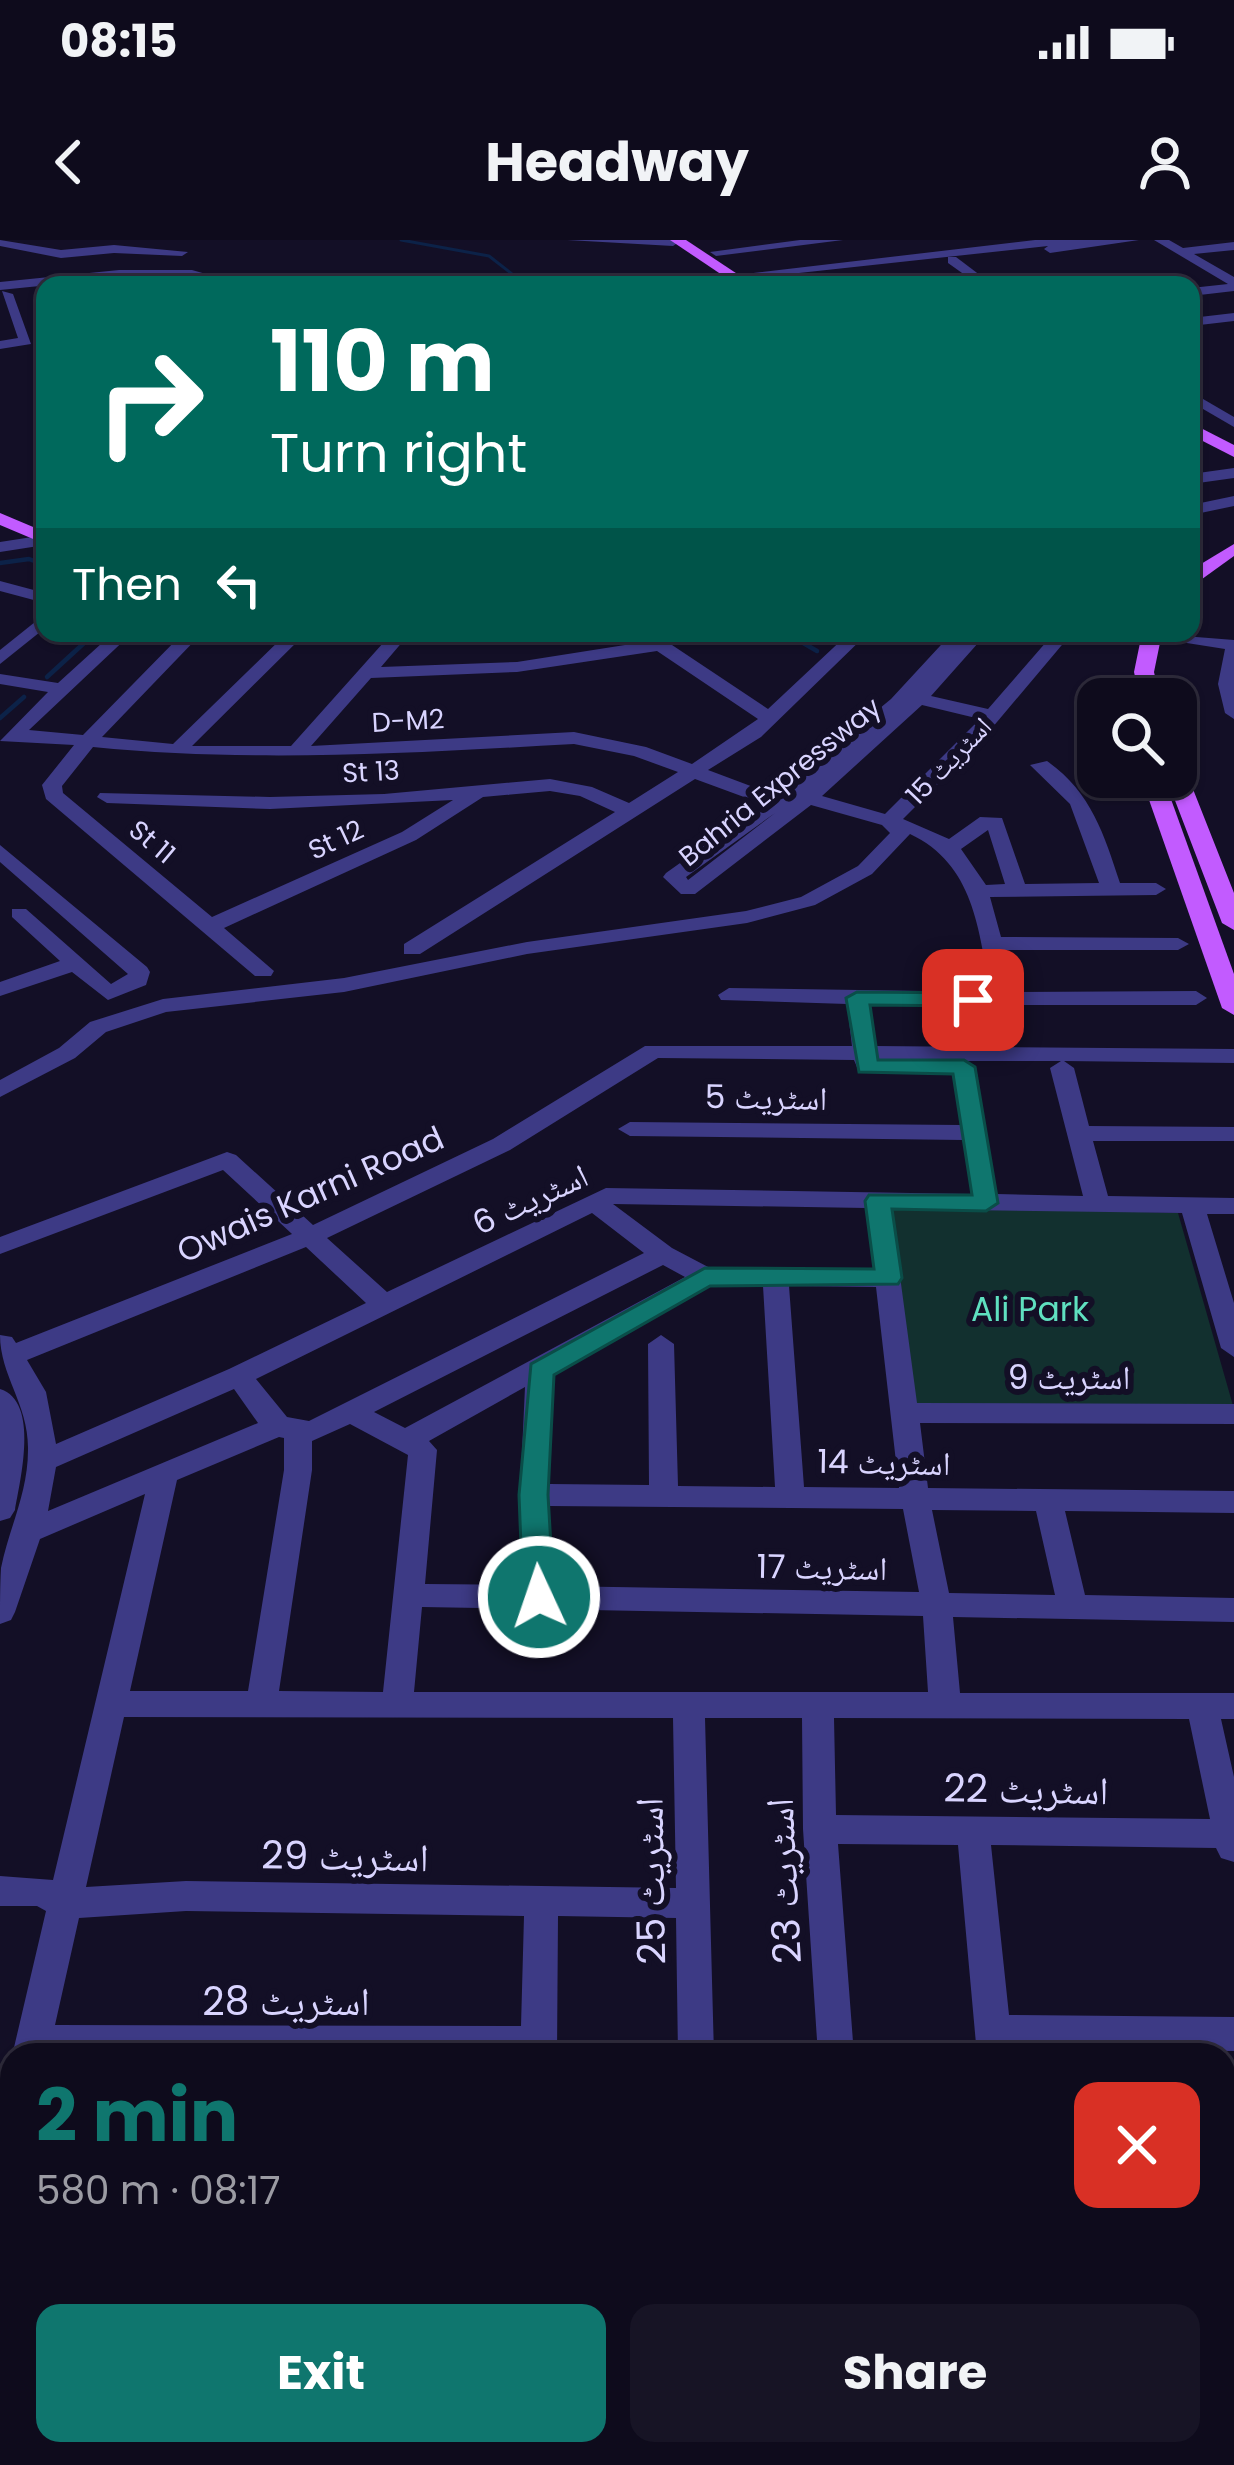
<!DOCTYPE html>
<html lang="en">
<head>
<meta charset="utf-8">
<style>
  body { margin:0; font-family:Poppins,"Noto Naskh Arabic",sans-serif; background:#171425; color:#f1f3f6; height:100vh; display:flex; flex-direction:column; font-size:45px; white-space:nowrap }
  * { box-sizing:border-box; margin:0 }
  p { font-size:39px; color:#9b9ba3 }
  .icon { flex:none; width:66px; height:66px; fill:none; stroke:currentColor; stroke-width:2; stroke-linecap:round; stroke-linejoin:round }
  .map { position:relative; flex:1; overflow:hidden }
  .side { position:absolute; left:0px; top:1803px; width:1236px; height:423px; display:flex; flex-direction:column; background:#0e0b1c; border-radius:36px 36px 0 0; box-shadow:0 3px 9px #0004,0 0 0 3px #2e2b3b }
  .side>* { flex:none }
  .hud { position:absolute; left:36px; top:36px; width:1164px; height:366px; border-radius:24px; box-shadow:0 3px 9px #0004,0 0 0 3px #2e2b3b; background:#00695c; color:#fff; overflow:hidden }
  .buttons { position:absolute; left:1077px; top:438px; display:grid; gap:24px }
  .buttons a { display:grid; place-items:center; width:120px; height:120px; border-radius:24px; background:#0e0b1c; box-shadow:0 3px 9px #0004,0 0 0 3px #2e2b3b; font-size:60px }
  .pin { position:absolute; display:grid; place-items:center; width:102px; height:102px; color:#fff; margin:-51px; border-radius:24px; box-shadow:0 6px 18px #0006 }
  .me { position:absolute; width:132px; margin:-66px; rotate:357deg; stroke-linejoin:round; filter:drop-shadow(0 0 9px #0008) }
  .turn { display:flex; align-items:center; gap:42px; height:252px; padding:0 36px; font-size:54px }
  .turn .icon { width:156px; height:156px; stroke-width:2.5 }
  .turn b { display:block; font-size:84px; line-height:102px }
  .then { display:flex; align-items:center; height:114px; padding:0 36px; background:#0003; gap:24px; font-size:45px }
  .round { display:grid; place-items:center; flex:none; width:126px; height:126px; border-radius:24px; background:#171425 }
  .headline { display:flex; align-items:center; justify-content:space-between; height:204px; padding:0 36px }
  h1 { font-size:72px; font-weight:700; line-height:90px; color:#0f766e }
  .action { display:flex; gap:24px; margin-top:auto; padding:24px 36px }
  .action a { flex:1; height:138px; border-radius:24px; background:#0f766e; color:#fff; font-size:48px; font-weight:700; line-height:138px; text-align:center }
  .action a+a { background:#171425; color:#f1f3f6 }
  .status { display:flex; justify-content:space-between; align-items:center; height:84px; padding:0 60px; background:#0e0b1c; direction:ltr }
  .status svg { height:33px; fill:currentColor }
  header { display:flex; justify-content:space-between; align-items:center; height:156px; padding:0 36px; background:#0e0b1c; font-size:54px; font-weight:700 }
  .map>svg:first-child { display:block }
  .green { fill:#12302f }
  .lines { fill:none; stroke-linecap:round; stroke-linejoin:round }
  .stream-far2 { stroke:#0c2248; stroke-width:3 }
  .stream-far1 { stroke:#0c2248; stroke-width:4.5 }
  .stream { stroke:#0c2248; stroke-width:8 }
  .minor { fill:#3d3a85; fill-rule:evenodd }
  .major { fill:#c25bff; fill-rule:evenodd }
  .route { fill:#0f766e; stroke:#0a4d48; stroke-width:3 }
  .labels { text-anchor:middle; stroke-width:12; stroke-linejoin:round; paint-order:stroke }
  .far-street-label { font-size:27px; fill:#d9d4ff; stroke:#130f26 }
  .street-label { font-size:33px; fill:#d9d4ff; stroke:#130f26 }
  .park-label { font-size:33px; fill:#5fe0c0; stroke:#130f26 }
  .near-street-label { font-size:39px; fill:#d9d4ff; stroke:#130f26 }
</style>
</head>
<body>
<div class="status"><b>08:15</b><svg viewBox="0 0 49 12"><path d="M0 12V9h3v3zM5 12V6h3v6zM10 12V3h3v9zM15 12V0h3v12zM26 1h20v11H26zM47 4h2v5h-2z"/></svg></div>
<header><svg class="icon" aria-label="back" viewBox="0 0 24 24"><path d="M15 5l-7 7 7 7"/></svg>Headway<svg class="icon" aria-label="person" viewBox="0 0 24 24"><circle cx="12" cy="8" r="4"/><path d="M4 21q1-7 8-7t8 7"/></svg></header>
<div class="map">
<svg width="1234" height="2225" viewBox="0 0 1234 2225">
  <rect width="100%" height="100%" fill="#130f26"/>
  <path class="green" d="M884 965 1178 973 1234 1169 906 1168Z"/>
  <g class="lines">
    <path class="stream-far2" d="M401 0 489 16 526 45"/>
    <g class="stream-far1">
      <path d="M0 323 29 319 45 325"/>
      <path d="M786 393 817 411"/>
      <path d="M47 437 95 393"/>
      <path d="M0 478 24 457"/>
    </g>
    <path class="stream" d="M0 2150H12"/>
    <g class="minor">
      <path d="M0 0 61 10 114 5 188 12 182 16 114 13 61 18 0 6Z"/>
      <path d="M567 0H678L679 2 673 6Z"/>
      <path d="M800 0H843L716 16 710 12Z"/>
      <path d="M1035 0H1139L1050 13 1044 9 1048 6 734 40 728 36Z"/>
      <path d="M1154 0H1169L1183 8 1234 2V10L1194 14 1234 37V51L1191 56V48L1228 44Z"/>
      <path d="M948 17H956L993 45H979L948 23Z"/>
      <path d="M119 30H192L220 38 212 45H198L203 40 184 41 187 45H174L170 40 119 38 0 50V42Z"/>
      <path d="M2 51 13 54 31 104 0 109V101L18 98Z"/>
      <path d="M1234 73V81L1191 86V78Z"/>
      <path d="M1191 152 1234 177V187L1191 162Z"/>
      <path d="M1234 228V238L1191 244V234Z"/>
      <path d="M1234 256V266L1191 275V265Z"/>
      <path d="M45 295V305L0 312V302Z"/>
      <path d="M0 341 45 353V363L0 351Z"/>
      <path d="M45 374V388L0 424V410Z"/>
      <path d="M113 393H132L29 490 83 495 183 393H202L102 497 173 504 287 393H306L192 506H291L392 393H410L381 427 517 422 644 402 638 393H654L768 469 849 393H868L761 497 708 530 775 555 891 459 952 393H987L931 456 988 469 1054 393H1072L981 501 903 579 949 599 980 577 1002 578 1025 644 1099 643 1070 564 1030 525 1047 521C1091 552 1104 594 1120 643H1156L1166 649 1156 655 990 657 1001 697 1178 698 1189 704 1178 710H1004L1012 752 1196 751 1207 758 1196 765H869L875 806 1234 809V823L1064 821 1074 828 1089 886 1234 887V901H1093L1108 956 1234 958V974H1207L1234 1063V1117L1221 1108 1182 973 891 969 917 1163 1234 1164V1184L920 1183 928 1248 1234 1251V1273L1065 1271 1085 1355 1234 1358V1382L953 1377 960 1453H1234V1479H1221L1234 1537V1622L1221 1618 1216 1608 991 1605 1009 1775 1234 1777V1811L1013 1809V1815H977L958 1605 838 1604 854 1815H818L803 1589 802 1478H705L714 1815H678L676 1678 558 1676 557 1815 12 1816 46 1671 37 1666H0V1636L53 1640 145 1254 40 1299 15 1372 11 1380 0 1384C0 1366 0 1345 1 1328 9 1288 28 1253 28 1210 29 1165 0 1136 0 1095L12 1097 16 1103 292 994 223 930 0 1014V997L227 912 236 915 313 985 493 899 645 806H852L847 764 721 760 718 755 729 748 990 752C979 690 974 624 910 594L872 634 815 665 747 683 527 714 344 752 166 772 106 792 75 818 0 857V840L59 808 90 782 163 759 344 738 527 702 746 671 801 657 858 626 890 593 882 585 811 565 695 654H681L663 637 666 633 763 564 695 539 420 714H404V704L615 572 580 556 550 551 483 557 416 600 224 688 274 731 271 736H255L46 559 42 545 74 505 0 501 48 452 0 444V434L58 443ZM657 411 758 479 692 524 646 507 574 492 311 506 371 438 517 432ZM922 465 980 479 885 574 822 556ZM574 504 634 516 678 532 629 563 592 547 550 539 384 554 270 557 100 553 97 557 107 563 270 569 453 560 402 592 212 677 63 553 62 546 93 507C256 523 411 513 574 504ZM775 573 688 640 686 637ZM988 590 1005 644 986 645 961 609ZM658 818 854 820 859 832H875L877 820 962 821 952 827 961 885 630 882 618 889 630 896 963 900 971 954 606 948 387 1052 327 998 510 910ZM966 821H1061L1050 828 1083 956 996 954 976 827ZM613 964 866 968 874 1029 710 1028 672 1008ZM592 973 644 1013 309 1181 287 1177 256 1139ZM306 1007 366 1063 229 1129 56 1204 46 1152 27 1120ZM663 1025 685 1037 405 1188 374 1172ZM710 1046H763L775 1247 678 1246 674 1104 661 1095 648 1104 649 1245 549 1244 554 1132ZM789 1046 876 1047 899 1248 804 1247ZM525 1147 520 1255 523 1345 425 1344 437 1210 429 1201ZM234 1149 258 1183 48 1271 56 1227ZM350 1184 408 1215 383 1452 279 1451 312 1230V1201ZM279 1197 284 1198V1230L248 1451H130L177 1240ZM549 1266 903 1269 919 1352 554 1346ZM932 1270 1036 1271 1055 1355 949 1353ZM422 1367 923 1376 928 1452H414ZM124 1477 673 1478 676 1648 186 1641 86 1647ZM834 1478 1189 1479 1210 1579 836 1575ZM186 1671 524 1676 521 1786 55 1785 79 1678Z"/>
      <path d="M1146 393 1234 400V479L1225 473 1218 444 1225 409 1155 398Z"/>
      <path d="M0 605 147 727 150 732 146 745 108 760 72 732 0 756V742L60 721 12 677V669H26L111 744 128 734 0 622Z"/>
      <path d="M0 1149C40 1161 20 1241 15 1270L10 1278 0 1281Z"/>
      <path d="M12 1873V1956L0 1961V1878Z"/>
      <rect x="1224" y="1927" width="10" height="38"/>
      <path d="M343 2214H426L425 2225H342Z"/>
      <path d="M1035 2214H1077L1078 2225H1036Z"/>
    </g>
    <g class="major">
      <path d="M670 0H686L754 45H737Z"/>
      <path d="M1191 183 1234 205V217L1191 195Z"/>
      <path d="M0 273 45 292V304L0 285Z"/>
      <path d="M1234 304V316L1191 347V330Z"/>
      <path d="M1142 393H1162L1154 432 1160 459H1140L1134 432Z"/>
      <path d="M1176 528 1187 534 1234 653V690L1222 683 1166 537H1176Z"/>
      <path d="M1141 537H1163L1234 734V775L1222 768Z"/>
      <rect x="0" y="2101" width="12" height="46"/>
      <path d="M1224 2113 1234 2114V2160L1224 2159Z"/>
      <rect x="0" y="2155" width="12" height="46"/>
      <rect x="1224" y="2165" width="10" height="46"/>
    </g>
  </g>
  <path class="route" d="M857 752 973 753 984 760 973 766 870 765 878 820H964L975 827 998 963 986 971 892 969 902 1038 898 1044 710 1046 554 1135 548 1255 554 1357 550 1365H528L523 1357 519 1255 531 1124 705 1028 874 1029 865 961 869 955H972L953 834 859 832 846 758Z"/>
  <g class="labels">
    <g class="far-street-label">
      <text transform="translate(408 481) rotate(-3)" y="9">D-M2</text>
      <text transform="translate(949 521) rotate(-46)" y="9">اسٹریٹ 15</text>
      <text transform="translate(371 532) rotate(-3)" y="9">St 13</text>
      <text transform="translate(780 542) rotate(-39)" y="9">Bahria Expressway</text>
      <text transform="translate(336 600) rotate(-25)" y="9">St 12</text>
      <text transform="translate(152 602) rotate(40)" y="9">St 11</text>
    </g>
    <g class="street-label">
      <text transform="translate(766 857) rotate(1)" y="12">اسٹریٹ 5</text>
      <text transform="translate(310 954) rotate(-24)" y="12">Owais Karni Road</text>
      <text transform="translate(530 959) rotate(-25)" y="12">اسٹریٹ 6</text>
      <text x="1069" y="1149">اسٹریٹ 9</text>
      <text transform="translate(884 1222) rotate(1)" y="12">اسٹریٹ 14</text>
      <text transform="translate(822 1327) rotate(1)" y="12">اسٹریٹ 17</text>
    </g>
    <g class="park-label">
      <text x="1030" y="1081">Ali Park</text>
    </g>
    <g class="near-street-label">
      <text transform="translate(1026 1549) rotate(1)" y="14">اسٹریٹ 22</text>
      <text transform="translate(345 1616) rotate(1)" y="14">اسٹریٹ 29</text>
      <text transform="translate(650 1641) rotate(-91)" y="14">اسٹریٹ 25</text>
      <text transform="translate(783 1641) rotate(-93)" y="14">اسٹریٹ 23</text>
      <text x="286" y="1775">اسٹریٹ 28</text>
    </g>
  </g>
</svg>
<div class="buttons">
<a><svg class="icon" aria-label="search" viewBox="0 0 24 24"><circle cx="10" cy="10" r="6"/><path d="M15 15l6 6"/></svg></a>
</div>
<div class="pin" style="left:973px;top:760px;background:#d93025"><svg class="icon" aria-label="arrive" viewBox="0 0 24 24"><path d="M6 21V4h12l-3 4 3 4H6"/></svg></div>
<svg class="me" style="left:539px;top:1357px" viewBox="-20 -20 40 40"><circle r="17" fill="#0f766e" stroke="#fff" stroke-width="3"/><path d="M0-11L8 9 0 5-8 9z" fill="#fff"/></svg>
<div class="hud">
<div class="turn"><svg class="icon" aria-label="right" viewBox="0 0 24 24"><path d="M7 20v-9h11M14 6l5 5-5 5"/></svg><div><b>110 m</b>Turn right</div></div>
<div class="then">Then<svg class="icon" aria-label="left" viewBox="0 0 24 24"><path d="M17 20v-9H6M10 6l-5 5 5 5"/></svg></div>
</div>
<section class="side">
<div class="headline"><div><h1>2 min</h1><p>580 m · 08:17</p></div><a class="round" style="background:#d93025;color:#fff"><svg class="icon" aria-label="close" viewBox="0 0 24 24"><path d="M6 6l12 12M18 6L6 18"/></svg></a></div>
<div class="action"><a>Exit</a><a>Share</a></div>
</section>
</div>
</body>
</html>
